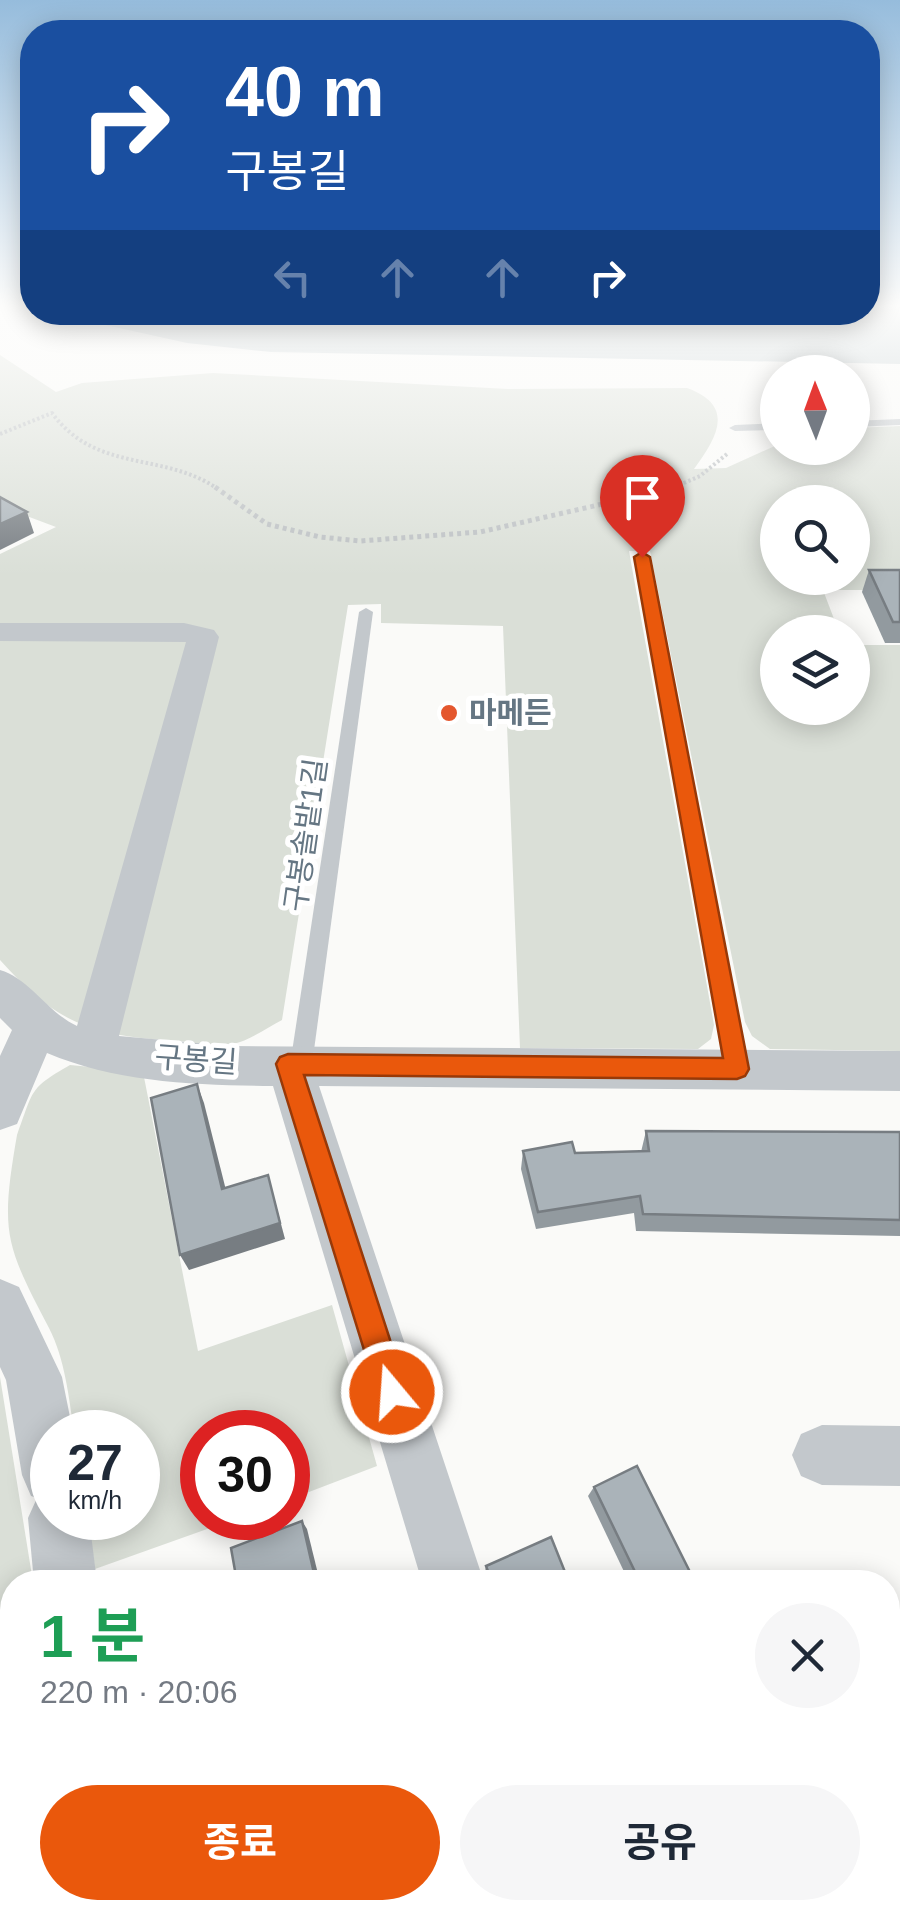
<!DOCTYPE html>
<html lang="ko">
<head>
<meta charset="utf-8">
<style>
  body { margin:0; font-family:Helvetica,"Noto Sans KR",sans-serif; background:#f6f6f7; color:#1f2937; height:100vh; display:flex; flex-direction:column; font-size:38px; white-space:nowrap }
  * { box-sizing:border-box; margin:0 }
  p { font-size:32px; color:#747a83 }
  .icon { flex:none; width:55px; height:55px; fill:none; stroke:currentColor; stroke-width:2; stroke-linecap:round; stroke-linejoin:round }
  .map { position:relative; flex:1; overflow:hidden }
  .drawer { position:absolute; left:0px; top:1570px; width:900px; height:350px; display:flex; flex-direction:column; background:#fff; border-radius:40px 40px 0 0; box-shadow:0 5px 25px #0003 }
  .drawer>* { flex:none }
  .hud { position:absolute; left:20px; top:20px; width:860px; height:305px; border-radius:40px; box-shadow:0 5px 25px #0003; background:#1a4fa0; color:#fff; overflow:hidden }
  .needle { width:65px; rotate:359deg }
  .buttons { position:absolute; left:760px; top:355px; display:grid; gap:20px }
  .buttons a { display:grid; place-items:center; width:110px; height:110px; border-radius:50%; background:#fff; box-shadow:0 5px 25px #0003; font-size:50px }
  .speed { position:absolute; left:30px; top:1410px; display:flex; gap:20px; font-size:50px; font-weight:700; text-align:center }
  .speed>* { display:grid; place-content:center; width:130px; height:130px; border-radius:50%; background:#fff; box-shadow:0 5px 25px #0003; line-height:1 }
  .speed small { font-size:25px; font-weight:400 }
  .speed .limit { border:15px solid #d22; background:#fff; color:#111 }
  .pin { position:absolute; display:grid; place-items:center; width:85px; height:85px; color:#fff; margin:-102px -42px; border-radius:50% 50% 50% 0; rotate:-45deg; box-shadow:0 0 10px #0007 }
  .pin .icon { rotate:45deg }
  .me { position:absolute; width:110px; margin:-55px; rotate:342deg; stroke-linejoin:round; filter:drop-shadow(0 0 8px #0008) }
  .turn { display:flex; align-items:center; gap:35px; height:210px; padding:0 40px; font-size:45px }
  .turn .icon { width:130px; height:130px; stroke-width:2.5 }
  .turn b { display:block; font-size:70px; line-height:85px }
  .lanes { display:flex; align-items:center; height:95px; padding:0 40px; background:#0003; justify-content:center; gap:50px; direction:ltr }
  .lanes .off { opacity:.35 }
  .round { display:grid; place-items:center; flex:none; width:105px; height:105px; border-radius:52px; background:#f6f6f7 }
  .summary { display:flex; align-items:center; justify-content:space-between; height:170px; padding:0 40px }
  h1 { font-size:60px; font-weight:700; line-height:75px; color:#1e9e55 }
  .action { display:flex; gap:20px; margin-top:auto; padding:20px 40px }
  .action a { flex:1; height:115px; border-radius:60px; background:#ea580c; color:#fff; font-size:40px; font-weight:700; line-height:115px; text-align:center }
  .action a+a { background:#f6f6f7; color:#1f2937 }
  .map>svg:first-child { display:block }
  .green { fill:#dadfd7; fill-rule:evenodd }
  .water { fill:#bbc7cb }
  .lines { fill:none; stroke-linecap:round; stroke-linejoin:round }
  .path-far1 { stroke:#bbbfc2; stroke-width:4; stroke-dasharray:2.5 2.5; stroke-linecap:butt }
  .path { stroke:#bbbfc2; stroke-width:5; stroke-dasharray:4 4; stroke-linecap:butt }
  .service { fill:#c3c8cc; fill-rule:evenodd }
  .minor { fill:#c3c8cc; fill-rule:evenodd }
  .wall { fill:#929a9f }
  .shaded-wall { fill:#777d82 }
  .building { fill:#aab3b9; stroke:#777d82; stroke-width:2.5 }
  .route { fill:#ea580c; stroke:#983908; stroke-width:2.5 }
  .poi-dot { fill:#e4572e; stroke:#fff; stroke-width:4 }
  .labels { text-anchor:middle; stroke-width:10; stroke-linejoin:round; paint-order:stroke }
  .poi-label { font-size:30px; font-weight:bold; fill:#657683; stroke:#fff; text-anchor:start }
  .street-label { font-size:30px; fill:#657683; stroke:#fff }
</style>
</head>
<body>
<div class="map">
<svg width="900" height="1920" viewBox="0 0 900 1920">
  <rect width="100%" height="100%" fill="#fafaf8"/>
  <g class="green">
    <path d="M0 355 56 392 82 383 213 373 508 389 687 388C737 406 716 439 694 469L726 468 777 445 852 448 853 428 900 426V590H823L839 632H778V708H852L853 645H900V1051L770 1049 752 1036 745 1022 650 551H629L714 1025 711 1039 698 1049 520 1048 503 626 381 623V604L348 605 282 1020C268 1027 249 1041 233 1044 217 1048 195 1042 178 1041 92 1036 58 1025 0 960V554L56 527 0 506ZM778 502H852V578H778Z"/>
    <path d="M70 1065 143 1072 198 1351 332 1305 377 1466 288 1500V1432H202V1518H238L95 1569 88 1518H138V1432H74C69 1398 65 1359 49 1328 5 1244 0 1233 17 1135 34 1090 28 1089 70 1065Z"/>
    <path d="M0 1377 33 1582H12V1908H58V1920H0Z"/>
    <path d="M132 1908H389L362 1920H134Z"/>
  </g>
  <path class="water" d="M868 307H900V364L271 352 187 343 51 313 868 312Z"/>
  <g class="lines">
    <g class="path-far1">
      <path d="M0 434 52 413C97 474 163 451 218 489"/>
      <path d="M670 489 700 476 727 454"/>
    </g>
    <path class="path" d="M215 487 267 524 320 537 360 541 480 532 677 487"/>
    <g class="service">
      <path d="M900 419V425L852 427V421Z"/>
      <path d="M778 423V430L735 431 729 428 735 425Z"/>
      <path d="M642 553 649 557 748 1069 745 1076 737 1078 729 1076 726 1069 635 557Z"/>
      <path d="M366 608 373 612 312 1065 309 1072 301 1074 293 1072 290 1065 359 612Z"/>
    </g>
    <g class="minor">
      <path d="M0 623H184L214 630 219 637 119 1036 230 1046 900 1051V1091L319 1086 484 1582H422L273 1086C196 1085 118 1083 47 1053L17 1124 0 1130V1056L12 1030 0 1018V970C30 979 47 1012 77 1026L186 642 0 641Z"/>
      <path d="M0 1279 19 1287 62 1377 73 1432H52V1518H89L97 1582H34L28 1518 37 1498 31 1496 22 1475 6 1380 0 1367Z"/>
      <path d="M822 1425 900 1426V1486L822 1485 801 1476 792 1455 801 1434Z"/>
      <path d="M58 1908H132L133 1920H59Z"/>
      <path d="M437 1908H592L596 1920H432Z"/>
    </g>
  </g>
  <g class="wall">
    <path d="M869 570H900V643H885L862 592Z"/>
    <path d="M646 1131 900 1132V1236L636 1231 634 1213 536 1229 521 1169 523 1151 575 1153 641 1152Z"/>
    <path d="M594 1487 695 1582H629L588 1496Z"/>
    <path d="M486 1566 569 1582H488L485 1572Z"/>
  </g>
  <g class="shaded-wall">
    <path d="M27 512 34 533 0 550V524Z"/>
    <path d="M197 1084 204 1103 230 1206 222 1189Z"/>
    <path d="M268 1175 285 1239 189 1270 180 1255Z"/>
    <path d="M302 1521 307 1529 320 1582H316Z"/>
  </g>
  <g class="building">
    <path d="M0 497 27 512 0 524Z"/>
    <path d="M869 570H900V622H893Z"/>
    <path d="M197 1084 222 1189 268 1175 280 1223 180 1255 151 1098Z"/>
    <path d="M646 1131 900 1132V1220L643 1214 640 1196 538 1212 523 1151 572 1142 575 1153 649 1151Z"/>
    <path d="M637 1466 695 1582H640L594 1487Z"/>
    <path d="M302 1521 316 1582H237L231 1548Z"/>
    <path d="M551 1537 569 1582H492L486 1566Z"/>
  </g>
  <linearGradient id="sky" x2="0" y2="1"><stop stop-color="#96bcdc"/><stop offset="0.53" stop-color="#fdfdfc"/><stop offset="1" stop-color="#fdfdfc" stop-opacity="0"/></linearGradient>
  <rect width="900" height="576" fill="url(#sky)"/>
  <path class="route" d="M642 552 650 557 749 1069 745 1076 737 1079 304 1075 407 1392 403 1403 392 1408 381 1403 377 1392 276 1064 280 1057 288 1054 723 1058 634 557Z"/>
  <circle class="poi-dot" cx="449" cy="713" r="10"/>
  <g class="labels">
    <g class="poi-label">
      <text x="469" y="723">마메든</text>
    </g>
    <g class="street-label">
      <text transform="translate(306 835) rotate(-82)" y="10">구봉솔밭1길</text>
      <text transform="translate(196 1060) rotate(4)" y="10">구봉길</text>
    </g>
  </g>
</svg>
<div class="buttons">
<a><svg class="needle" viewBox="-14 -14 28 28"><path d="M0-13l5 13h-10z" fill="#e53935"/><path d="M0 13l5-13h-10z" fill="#747a83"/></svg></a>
<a><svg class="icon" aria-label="search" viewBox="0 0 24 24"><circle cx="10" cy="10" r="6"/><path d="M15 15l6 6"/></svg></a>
<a><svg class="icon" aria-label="layers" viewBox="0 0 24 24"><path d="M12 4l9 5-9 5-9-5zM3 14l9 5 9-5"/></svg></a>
</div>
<div class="speed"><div>27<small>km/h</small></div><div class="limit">30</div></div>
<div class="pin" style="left:642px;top:557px;background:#d93025"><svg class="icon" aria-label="arrive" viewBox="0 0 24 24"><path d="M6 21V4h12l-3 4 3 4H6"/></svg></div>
<svg class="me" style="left:392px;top:1392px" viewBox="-20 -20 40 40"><circle r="17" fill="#ea580c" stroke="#fff" stroke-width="3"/><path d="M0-11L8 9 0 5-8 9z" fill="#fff"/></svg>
<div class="hud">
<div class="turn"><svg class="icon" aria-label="right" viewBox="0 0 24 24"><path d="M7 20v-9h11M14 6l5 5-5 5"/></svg><div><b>40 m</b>구봉길</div></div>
<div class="lanes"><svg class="icon off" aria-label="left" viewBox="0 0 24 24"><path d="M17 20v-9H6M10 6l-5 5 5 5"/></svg><svg class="icon off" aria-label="ahead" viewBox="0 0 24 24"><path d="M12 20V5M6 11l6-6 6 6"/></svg><svg class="icon off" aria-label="ahead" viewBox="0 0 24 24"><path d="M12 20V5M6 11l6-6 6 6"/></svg><svg class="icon" aria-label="right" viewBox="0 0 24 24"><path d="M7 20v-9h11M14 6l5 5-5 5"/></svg></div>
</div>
<section class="drawer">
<div class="summary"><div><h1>1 분</h1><p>220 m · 20:06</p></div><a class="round"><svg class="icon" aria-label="close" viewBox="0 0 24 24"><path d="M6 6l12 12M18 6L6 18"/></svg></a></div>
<div class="action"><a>종료</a><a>공유</a></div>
</section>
</div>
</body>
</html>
